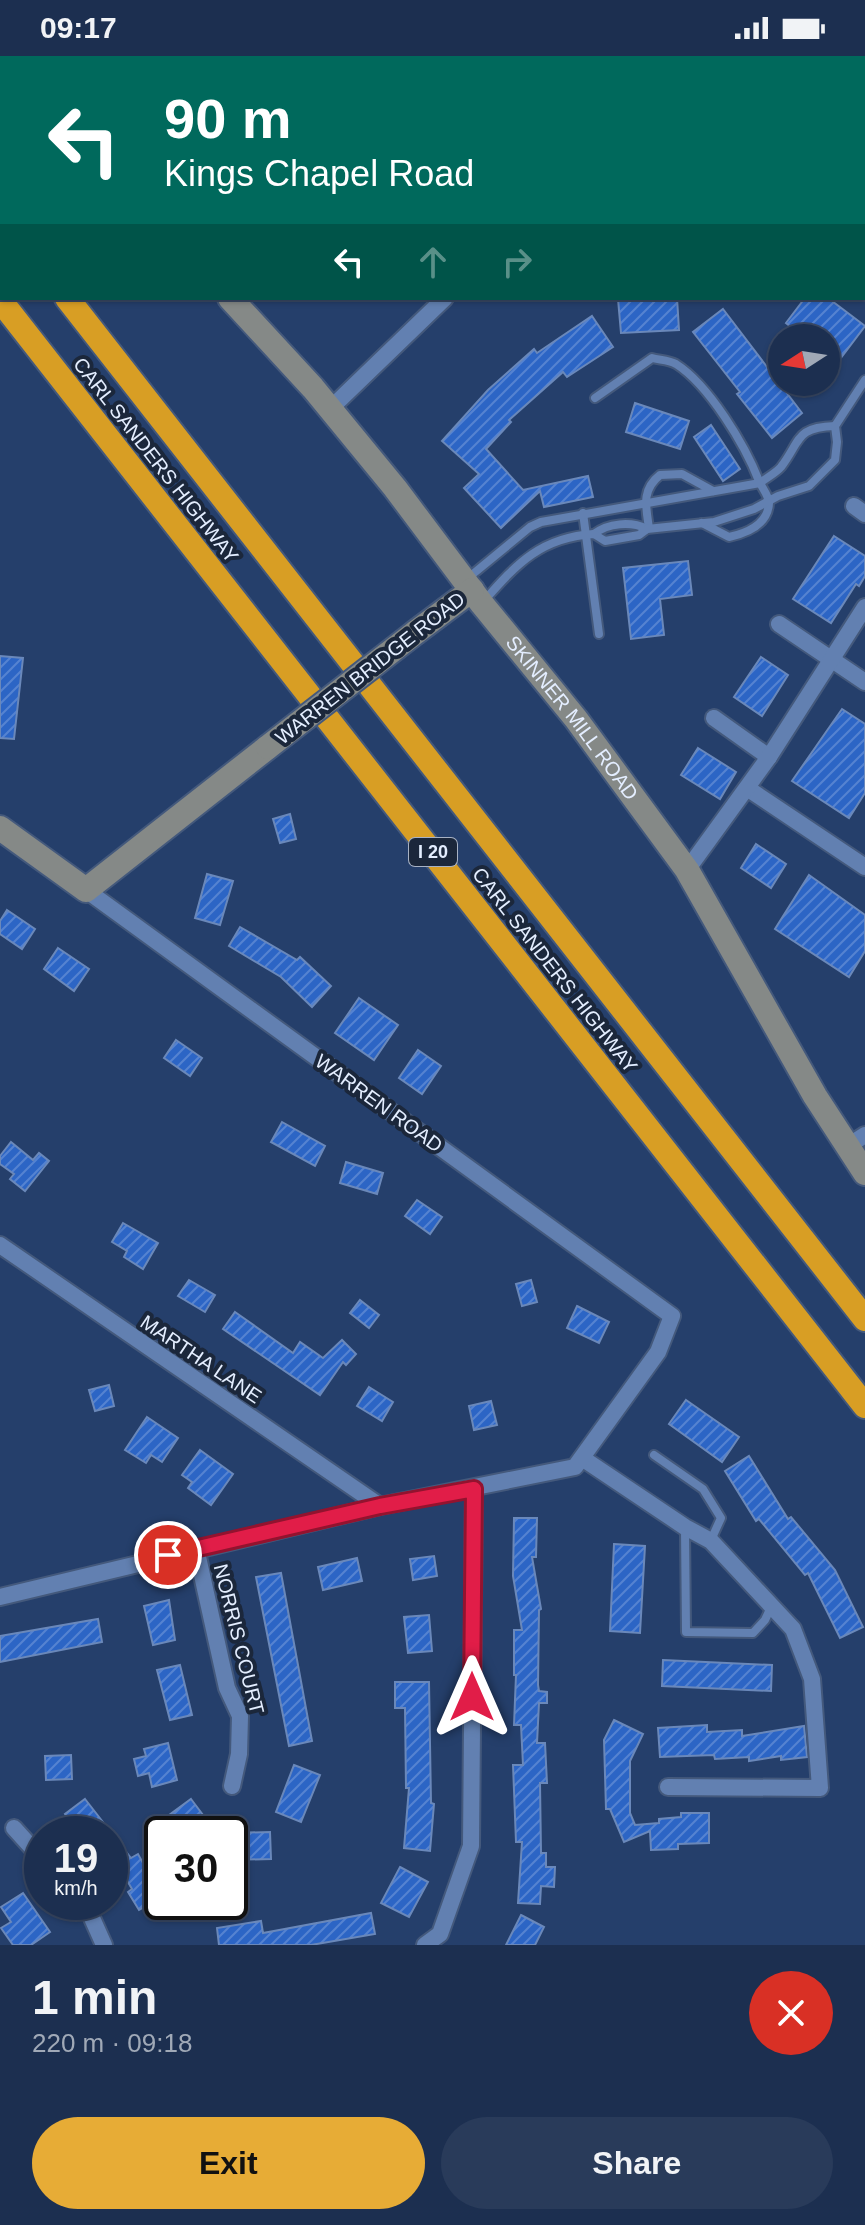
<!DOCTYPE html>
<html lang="en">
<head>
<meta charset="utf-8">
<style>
  body { margin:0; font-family:Arial,sans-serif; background:#293b5a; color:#f1f3f6; height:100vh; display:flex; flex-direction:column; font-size:30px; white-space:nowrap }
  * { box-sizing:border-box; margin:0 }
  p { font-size:26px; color:#a0a9b7 }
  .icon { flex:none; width:44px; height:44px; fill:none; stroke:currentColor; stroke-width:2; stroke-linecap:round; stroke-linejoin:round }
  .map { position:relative; height:1889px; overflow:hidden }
  .drawer { display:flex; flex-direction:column; background:#1c2f50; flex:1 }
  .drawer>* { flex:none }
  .hud { position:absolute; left:0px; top:0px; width:866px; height:244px; box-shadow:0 2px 6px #0004,0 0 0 2px #3a4a67; background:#00695c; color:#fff; overflow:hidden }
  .needle { width:52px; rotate:258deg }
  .tools { position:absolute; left:768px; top:268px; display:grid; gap:16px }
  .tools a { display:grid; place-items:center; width:72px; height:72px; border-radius:50%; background:#1c2f50; box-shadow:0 2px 6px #0004,0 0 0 2px #3a4a67; font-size:40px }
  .speed { position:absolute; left:24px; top:1760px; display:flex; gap:16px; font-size:40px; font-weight:700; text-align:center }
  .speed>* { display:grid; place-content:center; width:104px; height:104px; border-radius:50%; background:#1c2f50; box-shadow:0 2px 6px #0004,0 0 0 2px #3a4a67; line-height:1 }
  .speed small { font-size:20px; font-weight:400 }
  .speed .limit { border:4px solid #111; border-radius:12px; background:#fff; color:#111 }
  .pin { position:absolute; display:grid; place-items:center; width:68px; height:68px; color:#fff; margin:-34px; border:4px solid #fff; border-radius:50%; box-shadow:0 2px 8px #0007 }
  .me { position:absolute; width:88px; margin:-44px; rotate:0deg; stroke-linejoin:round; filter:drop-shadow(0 0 6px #0008) }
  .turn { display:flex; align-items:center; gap:28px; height:168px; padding:0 32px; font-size:36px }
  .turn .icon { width:104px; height:104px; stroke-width:2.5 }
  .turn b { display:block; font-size:56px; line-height:68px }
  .lanes { display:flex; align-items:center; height:76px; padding:0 32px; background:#0003; justify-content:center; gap:40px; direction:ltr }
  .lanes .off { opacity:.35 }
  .round { display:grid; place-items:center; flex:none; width:84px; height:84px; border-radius:42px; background:#293b5a }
  .headline { display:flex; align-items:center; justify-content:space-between; height:136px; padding:0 32px }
  h1 { font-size:48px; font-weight:800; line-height:60px }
  .action { display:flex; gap:16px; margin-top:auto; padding:16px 32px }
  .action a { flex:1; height:92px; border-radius:48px; background:#e7ac36; color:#111; font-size:32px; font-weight:800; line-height:92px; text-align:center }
  .action a+a { background:#293b5a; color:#f1f3f6 }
  .status { display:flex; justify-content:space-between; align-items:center; height:56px; padding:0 40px; background:#1c2f50; direction:ltr }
  .status svg { height:22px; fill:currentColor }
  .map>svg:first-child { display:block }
  .building { fill:url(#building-hatch); stroke:#6a88ba; stroke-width:2 }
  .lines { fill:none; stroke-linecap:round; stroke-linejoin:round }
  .lane-casing { stroke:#44597c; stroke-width:12 }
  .street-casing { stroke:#44597c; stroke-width:20 }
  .secondary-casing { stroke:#44597c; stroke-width:28 }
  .highway-casing { stroke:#44597c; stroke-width:28 }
  .lane { stroke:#6280b1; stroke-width:8 }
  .street { stroke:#6280b1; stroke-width:16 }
  .secondary { stroke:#858987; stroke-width:24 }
  .highway { stroke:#d89e24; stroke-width:24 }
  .secondary-bridge-casing { stroke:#44597c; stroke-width:28; stroke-linecap:butt }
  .secondary-bridge { stroke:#858987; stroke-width:24 }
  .route-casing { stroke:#92132f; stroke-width:20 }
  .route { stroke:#e11d48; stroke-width:14 }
  .labels { text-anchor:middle; stroke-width:8; stroke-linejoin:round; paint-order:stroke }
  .shield { fill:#1b273b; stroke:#a8b2c4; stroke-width:2 }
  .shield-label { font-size:18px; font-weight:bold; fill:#e4eeff }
  .street-label { font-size:20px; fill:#e4eeff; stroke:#1b273b }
</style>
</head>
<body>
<div class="status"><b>09:17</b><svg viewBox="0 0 49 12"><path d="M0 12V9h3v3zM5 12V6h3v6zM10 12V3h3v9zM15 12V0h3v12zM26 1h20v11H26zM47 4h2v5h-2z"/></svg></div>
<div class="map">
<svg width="865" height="1889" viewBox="0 0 865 1889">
  <defs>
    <pattern id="building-hatch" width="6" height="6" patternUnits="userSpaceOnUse" patternTransform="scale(2)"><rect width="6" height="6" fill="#2c65c5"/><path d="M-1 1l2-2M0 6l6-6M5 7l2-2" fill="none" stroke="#5583d1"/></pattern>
  </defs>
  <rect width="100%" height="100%" fill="#253f6b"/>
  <g class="building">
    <path d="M677 242 679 274 621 277 618 243Z"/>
    <path d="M805 242H828L865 270 837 307 826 298V282H805L786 267Z"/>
    <path d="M723 253 802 357 772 382 737 338 740 336 693 276Z"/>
    <path d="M592 260 613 291 567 321 563 316 509 364 511 366 486 393 523 434 588 420 593 441 544 451 540 435 501 472 464 432 479 418 442 385 488 334 534 293 537 297Z"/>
    <path d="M635 347 689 365 680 393 626 376Z"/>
    <path d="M711 369 740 413 723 425 694 381Z"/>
    <path d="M834 480 865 500V520L859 530 856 528 831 567 793 543Z"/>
    <path d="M688 505 692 539 660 543 664 579 631 583 623 512Z"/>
    <path d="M0 600 23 602 14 683 0 682Z"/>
    <path d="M761 601 788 619 762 660 734 641Z"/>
    <path d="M842 653 865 668V737L849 762 792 725Z"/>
    <path d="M698 692 736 716 720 743 681 719Z"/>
    <path d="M290 758 296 783 280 787 273 763Z"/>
    <path d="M756 788 786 808 771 832 741 812Z"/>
    <path d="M207 818 233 825 220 869 195 862Z"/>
    <path d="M809 819 865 859V895L849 921 775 873Z"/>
    <path d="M7 854 35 873 22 893 0 878V865Z"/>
    <path d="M240 871 297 904 300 901 331 930 312 951 281 921 229 890Z"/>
    <path d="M58 892 89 913 74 935 44 913Z"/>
    <path d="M359 942 398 969 374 1004 335 977Z"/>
    <path d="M176 984 202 1002 190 1020 164 1002Z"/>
    <path d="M418 994 441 1010 422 1038 399 1022Z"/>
    <path d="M282 1066 325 1090 315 1110 271 1086Z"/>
    <path d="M11 1086 33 1104 39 1097 49 1105 25 1135 10 1123 14 1118 0 1108V1100Z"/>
    <path d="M346 1106 383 1117 377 1138 340 1127Z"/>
    <path d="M417 1144 442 1161 430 1178 405 1160Z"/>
    <path d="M123 1167 158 1187 143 1213 124 1201 127 1195 112 1186Z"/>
    <path d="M189 1224 215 1239 205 1256 178 1240Z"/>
    <path d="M531 1224 537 1246 522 1250 516 1228Z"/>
    <path d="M360 1244 379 1259 369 1272 350 1257Z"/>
    <path d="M577 1250 609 1266 599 1287 567 1272Z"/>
    <path d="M235 1256 293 1297 300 1286 323 1302 342 1284 356 1298 346 1309 343 1306 320 1339 223 1273Z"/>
    <path d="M109 1329 114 1350 95 1355 89 1334Z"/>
    <path d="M369 1331 393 1346 382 1365 357 1350Z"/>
    <path d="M686 1344 739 1381 722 1406 669 1368Z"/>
    <path d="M491 1345 497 1369 474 1374 469 1350Z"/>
    <path d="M147 1361 178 1382 162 1406 151 1399 146 1407 125 1394Z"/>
    <path d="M200 1394 233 1418 211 1449 188 1432 192 1426 182 1419Z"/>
    <path d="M749 1400 788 1463 791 1461 835 1514 863 1571 840 1582 808 1517 805 1519 759 1463 756 1465 725 1415Z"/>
    <path d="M514 1462H537L536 1501H532L541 1553 539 1554 538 1629 539 1635 547 1636V1647H539L537 1687H545L547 1727H540L541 1797H546V1811H555L554 1831 541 1830 540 1848 518 1847 522 1786H516L513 1709H523L521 1669H514L516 1619H514V1574H522L513 1520Z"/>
    <path d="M614 1488 645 1490 640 1577 610 1575Z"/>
    <path d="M434 1500 437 1520 413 1524 410 1503Z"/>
    <path d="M357 1502 362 1525 323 1534 318 1511Z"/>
    <path d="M281 1517 312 1685 289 1690 256 1521Z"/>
    <path d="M169 1544 175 1584 153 1589 144 1550Z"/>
    <path d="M429 1559 432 1595 408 1597 404 1561Z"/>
    <path d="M98 1563 102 1586 0 1606V1580Z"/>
    <path d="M663 1604 772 1609 771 1635 662 1630Z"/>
    <path d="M180 1609 192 1659 170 1664 157 1614Z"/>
    <path d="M395 1626H429L431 1747 434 1748 430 1795 404 1792 409 1732H406L405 1652H395Z"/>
    <path d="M614 1664 643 1678 630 1705V1757L635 1769 659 1767V1763L681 1761V1757H709V1787L678 1788V1793L651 1794 650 1775 624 1786 610 1753H606L604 1684Z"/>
    <path d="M707 1669V1676L742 1674V1680L804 1670 807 1701 781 1704V1700L749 1705V1701L715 1703 714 1699 660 1701 658 1672Z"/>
    <path d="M168 1687 177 1724 152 1731 149 1717 138 1720 134 1703 146 1700 144 1693Z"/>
    <path d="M71 1699 72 1723 46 1724 45 1700Z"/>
    <path d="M294 1709 320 1719 301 1766 276 1756Z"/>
    <path d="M85 1743 131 1802 138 1798 162 1841 139 1854 128 1836 132 1833 110 1795V1778H80L65 1758Z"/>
    <path d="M191 1743 206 1763 184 1778H170L161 1765Z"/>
    <path d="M270 1776 271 1803 230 1804V1777Z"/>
    <path d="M400 1811 428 1826 409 1861 381 1847Z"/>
    <path d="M23 1837 50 1876 31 1889H13L1 1872 11 1866 1 1851Z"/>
    <path d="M371 1857 375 1878 311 1889H219L217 1872 261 1865 263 1877Z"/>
    <path d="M521 1859 544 1871 535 1889H506Z"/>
  </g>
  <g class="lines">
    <defs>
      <g id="lane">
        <path d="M702 0V2"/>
        <path d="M106 2 107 0"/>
        <path d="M864 234H865"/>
        <path d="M595 342 652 302C659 304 669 304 676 308 709 329 745 389 759 425 762 432 769 440 769 447 768 469 747 477 729 481L702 467"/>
        <path d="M583 457 599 578"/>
        <path d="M649 472C646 451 641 434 660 419L682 418 713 435"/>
        <path d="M594 478C608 467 631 465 647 473"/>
        <path d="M468 522 530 471 541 466 760 427C766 422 776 417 781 411 801 385 795 371 835 370"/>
        <path d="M484 545C517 507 542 481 594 478L605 485 639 479 647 473 714 466 754 453 778 440 809 430 835 404 837 386 835 370 865 324"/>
        <path d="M654 1399 703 1433 721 1462 711 1484"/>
        <path d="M685 1472 686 1576 753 1577 765 1564 771 1551"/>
      </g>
      <g id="street">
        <path d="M330 353 445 242"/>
        <path d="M854 450 865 458"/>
        <path d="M779 568 865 626"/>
        <path d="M714 662 769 701"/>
        <path d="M747 732 865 811"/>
        <path d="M687 814 769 701 865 551"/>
        <path d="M848 1090 865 1079"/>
        <path d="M0 1189 380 1450"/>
        <path d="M582 1402 685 1471 711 1485 793 1573 812 1623 820 1732 668 1731"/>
        <path d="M196 1492 227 1632 240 1660 239 1698 232 1730"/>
        <path d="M0 1541 380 1450 575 1411 658 1296 672 1260 86 834"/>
        <path d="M14 1772 42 1803"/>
        <path d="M82 1846 88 1853 104 1889"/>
        <path d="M425 1889 440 1878 471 1790 474 1433"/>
      </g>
      <g id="secondary">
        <path d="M0 11 2 13"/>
        <path id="s1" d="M230 242 313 332 395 432 482 548 576 663 687 814 815 1040 865 1117"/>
        <path d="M416 576 472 534"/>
        <path d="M0 772 86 834 268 691"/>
      </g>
      <g id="highway">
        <path d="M0 156 2 159"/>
        <path d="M67 242 865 1263"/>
        <path d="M0 244 865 1350"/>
      </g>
    </defs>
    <use href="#lane" class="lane-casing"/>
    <use href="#street" class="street-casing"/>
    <use href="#secondary" class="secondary-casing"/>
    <use href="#highway" class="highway-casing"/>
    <use href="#lane" class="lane"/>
    <use href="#street" class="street"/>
    <use href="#secondary" class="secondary"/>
    <use href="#highway" class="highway"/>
    <defs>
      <path id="secondary-bridge" d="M268 691 416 576"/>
    </defs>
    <use href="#secondary-bridge" class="secondary-bridge-casing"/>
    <use href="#secondary-bridge" class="secondary-bridge"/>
  </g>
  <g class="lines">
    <defs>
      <path id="route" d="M168 1499 380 1450 474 1433 472 1641"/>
    </defs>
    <use href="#route" class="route-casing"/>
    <use href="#route" class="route"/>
  </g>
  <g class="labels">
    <rect class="shield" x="409" y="782" width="48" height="28" rx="6"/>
    <g class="shield-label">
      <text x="433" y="802">I 20</text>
    </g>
    <g class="street-label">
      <text transform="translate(156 404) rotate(52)" y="7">CARL SANDERS HIGHWAY</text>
      <text transform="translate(370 612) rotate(-38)" y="7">WARREN BRIDGE ROAD</text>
      <text dy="7" stroke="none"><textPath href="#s1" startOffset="542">SKINNER MILL ROAD</textPath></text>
      <text transform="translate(555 914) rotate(52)" y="7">CARL SANDERS HIGHWAY</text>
      <text transform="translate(379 1047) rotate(36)" y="7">WARREN ROAD</text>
      <text transform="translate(201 1303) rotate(34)" y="7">MARTHA LANE</text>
      <text transform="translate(239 1583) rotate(76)" y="7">NORRIS COURT</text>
    </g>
  </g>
</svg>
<div class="tools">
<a><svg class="needle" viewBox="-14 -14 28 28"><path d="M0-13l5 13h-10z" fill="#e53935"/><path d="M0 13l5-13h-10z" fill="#a0a9b7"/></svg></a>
</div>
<div class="speed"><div>19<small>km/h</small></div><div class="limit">30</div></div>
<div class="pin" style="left:168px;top:1499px;background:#d93025"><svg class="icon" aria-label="arrive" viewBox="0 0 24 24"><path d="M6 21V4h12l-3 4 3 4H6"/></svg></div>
<svg class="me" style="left:472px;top:1641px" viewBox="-20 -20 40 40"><path d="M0-17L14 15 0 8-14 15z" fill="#e11d48" stroke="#fff" stroke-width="4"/></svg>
<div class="hud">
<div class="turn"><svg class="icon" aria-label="left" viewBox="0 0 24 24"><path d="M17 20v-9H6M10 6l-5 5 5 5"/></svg><div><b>90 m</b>Kings Chapel Road</div></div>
<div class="lanes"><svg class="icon" aria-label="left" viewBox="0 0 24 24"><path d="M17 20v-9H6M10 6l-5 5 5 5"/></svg><svg class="icon off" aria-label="ahead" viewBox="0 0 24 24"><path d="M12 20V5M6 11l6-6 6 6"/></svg><svg class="icon off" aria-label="right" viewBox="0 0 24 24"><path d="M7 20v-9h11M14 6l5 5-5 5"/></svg></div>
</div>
</div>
<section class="drawer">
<div class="headline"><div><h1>1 min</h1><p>220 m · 09:18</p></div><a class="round" style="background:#d93025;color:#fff"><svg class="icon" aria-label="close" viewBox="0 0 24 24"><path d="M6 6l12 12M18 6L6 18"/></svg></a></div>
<div class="action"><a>Exit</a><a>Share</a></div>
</section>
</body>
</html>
